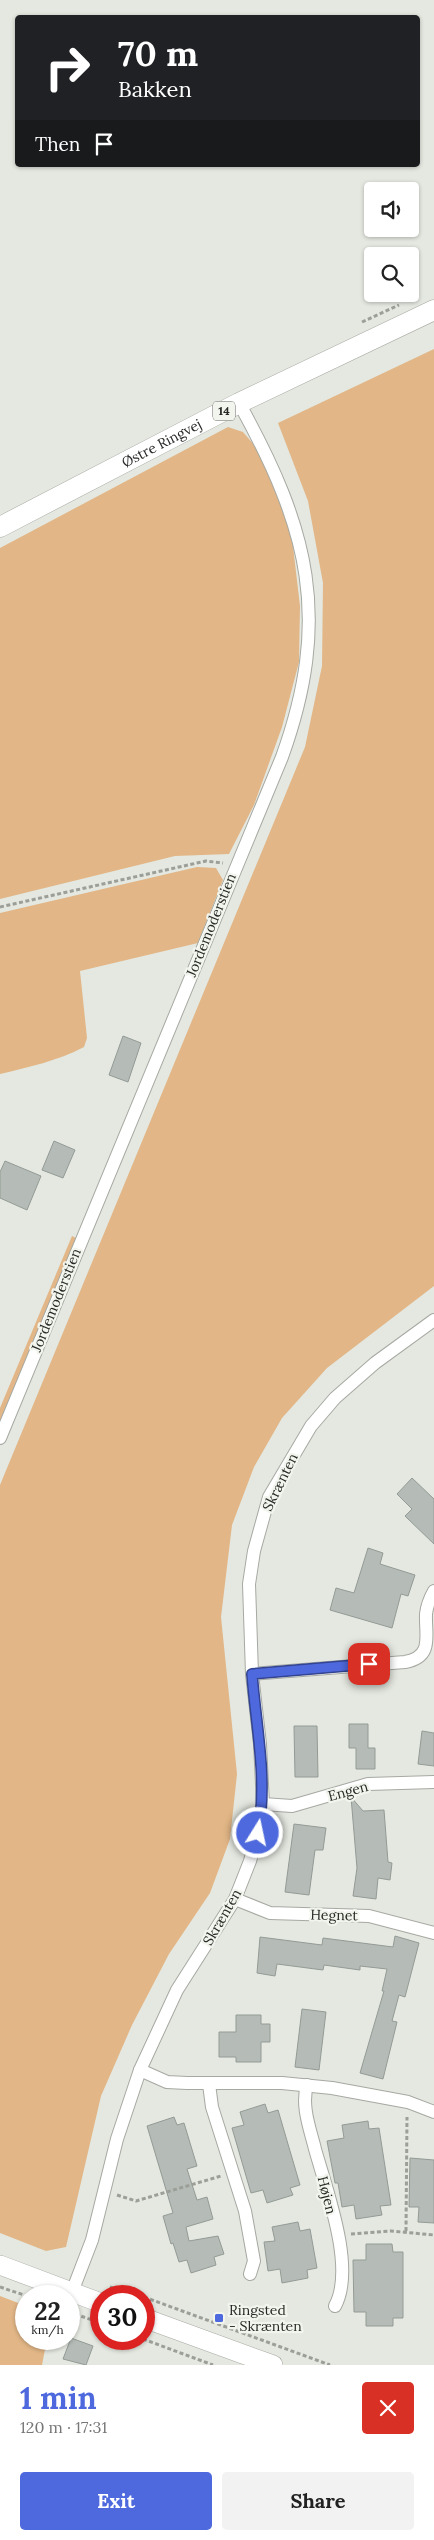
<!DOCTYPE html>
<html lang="en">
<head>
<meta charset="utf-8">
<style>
  body { margin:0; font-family:Lora,serif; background:#f2f2f2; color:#222; height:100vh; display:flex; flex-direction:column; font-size:19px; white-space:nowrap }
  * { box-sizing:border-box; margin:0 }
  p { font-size:16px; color:#767676 }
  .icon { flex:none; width:28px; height:28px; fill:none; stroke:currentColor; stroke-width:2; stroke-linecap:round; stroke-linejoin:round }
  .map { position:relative; height:2365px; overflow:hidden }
  .side { display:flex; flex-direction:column; background:#fff; flex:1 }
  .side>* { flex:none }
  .banner { position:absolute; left:15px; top:15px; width:405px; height:152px; border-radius:5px; box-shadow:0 1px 4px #0004; background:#202124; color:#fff; overflow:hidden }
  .fabs { position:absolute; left:364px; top:182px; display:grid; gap:10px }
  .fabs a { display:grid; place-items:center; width:55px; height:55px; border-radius:5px; background:#fff; box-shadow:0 1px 4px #0004; font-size:25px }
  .speed { position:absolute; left:15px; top:2285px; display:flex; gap:10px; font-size:25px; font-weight:700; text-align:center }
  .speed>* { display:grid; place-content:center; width:65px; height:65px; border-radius:50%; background:#fff; box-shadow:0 1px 4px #0004; line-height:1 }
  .speed small { font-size:12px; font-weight:400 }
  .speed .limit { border:8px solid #d22; background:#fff; color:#111 }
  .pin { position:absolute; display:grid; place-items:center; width:42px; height:42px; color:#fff; margin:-21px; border-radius:10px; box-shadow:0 2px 8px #0006 }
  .me { position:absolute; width:55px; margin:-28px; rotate:10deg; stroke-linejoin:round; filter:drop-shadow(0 0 4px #0008) }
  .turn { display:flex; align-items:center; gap:18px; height:105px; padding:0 20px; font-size:22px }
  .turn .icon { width:65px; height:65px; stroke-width:2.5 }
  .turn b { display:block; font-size:35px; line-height:42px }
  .then { display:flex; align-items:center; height:48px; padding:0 20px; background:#0003; gap:10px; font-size:19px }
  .round { display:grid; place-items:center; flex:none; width:52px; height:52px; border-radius:5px; background:#f2f2f2 }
  .head { display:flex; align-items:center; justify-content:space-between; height:85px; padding:0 20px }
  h1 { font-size:30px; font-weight:700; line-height:38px; color:#4e69dd }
  .action { display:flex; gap:10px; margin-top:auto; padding:10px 20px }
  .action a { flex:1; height:58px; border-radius:5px; background:#4e69dd; color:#fff; font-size:20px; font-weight:700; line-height:58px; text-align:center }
  .action a+a { background:#f2f2f2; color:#222 }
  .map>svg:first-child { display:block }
  .green { fill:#e2b686 }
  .building { fill:#b5bcb7; stroke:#949b96 }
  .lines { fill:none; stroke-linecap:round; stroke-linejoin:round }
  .street-casing { stroke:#a6a9a2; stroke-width:14 }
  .secondary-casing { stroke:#a6a9a2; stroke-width:20 }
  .primary-casing { stroke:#a6a9a2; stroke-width:21 }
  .path { stroke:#9c9e98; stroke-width:3; stroke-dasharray:4 2.5; stroke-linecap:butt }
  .street { stroke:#fff; stroke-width:12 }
  .secondary { stroke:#fff; stroke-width:19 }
  .primary { stroke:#fff; stroke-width:20 }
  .route-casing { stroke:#334490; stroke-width:12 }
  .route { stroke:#4e69dd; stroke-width:9 }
  .poi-dot { fill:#4e69dd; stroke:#f2f5ed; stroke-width:2 }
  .labels { text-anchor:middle; stroke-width:4.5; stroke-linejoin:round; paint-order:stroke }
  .shield { fill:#f2f5ed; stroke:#656662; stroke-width:1 }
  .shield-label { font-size:12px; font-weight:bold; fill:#282926 }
  .street-label { font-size:14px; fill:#282926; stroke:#f2f5ed }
  .poi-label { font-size:14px; fill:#282926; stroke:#f2f5ed; text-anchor:start }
</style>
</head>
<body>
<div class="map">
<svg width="434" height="2365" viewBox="0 0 434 2365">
  <rect width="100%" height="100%" fill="#e4e8e0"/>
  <g class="green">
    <path d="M434 349V1286L327 1368 282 1418 254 1467 232 1525 221 1617 237 1774 230 1839 210 1893 169 1954 132 2025 101 2096 66 2247 46 2251 0 2233V1485L305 747 322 666 323 583 308 501 278 423Z"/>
    <path d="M228 427 243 432 255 446 274 485 292 538 300 606 299 662 282 727 254 805 229 854 175 856 0 899V548Z"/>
    <path d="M197 867 216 868 223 880 198 943 80 971 87 1038 84 1047C57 1061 29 1067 0 1074V913Z"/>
    <path d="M72 1236 76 1238 0 1423V1408Z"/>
    <path d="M0 2296 26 2306V2339H47L42 2365H0Z"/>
  </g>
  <g class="building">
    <path d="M123 1036 141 1043 128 1082 109 1075Z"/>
    <path d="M54 1141 75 1150 63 1178 42 1170Z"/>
    <path d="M5 1161 41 1176 27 1210 0 1198V1172Z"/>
    <path d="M412 1478 434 1499V1544L405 1516 412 1509 397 1494Z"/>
    <path d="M368 1548 383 1553 380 1564 415 1575 408 1596 401 1594 392 1628 330 1610 336 1588 354 1593Z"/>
    <path d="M349 1724H368V1748H375V1769H356V1748H349Z"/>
    <path d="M294 1726H317L318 1777H295Z"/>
    <path d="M422 1731 434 1733V1766L418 1764Z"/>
    <path d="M351 1797 363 1811 384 1810 388 1862 392 1863 390 1880 378 1878 376 1899 353 1896 357 1868Z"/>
    <path d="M294 1824 326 1828 323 1850H315L309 1895 285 1892Z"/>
    <path d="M395 1936 419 1943 405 1997 399 1995 392 2021 397 2022 383 2079 360 2073 384 1991H382L387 1969 360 1966V1970L324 1965 323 1970 277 1964 275 1976 257 1973 260 1937 322 1945 323 1938 393 1947Z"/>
    <path d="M302 2009 326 2012 319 2070 295 2067Z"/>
    <path d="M236 2015H261V2024H270V2042H261V2062H236V2057H219V2032H236Z"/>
    <path d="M265 2104 268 2113 278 2110 300 2185 290 2188 293 2195 267 2203 263 2190 251 2193 232 2128 244 2125 240 2112Z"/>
    <path d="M174 2117 177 2125 184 2123 197 2166 187 2169 197 2200 207 2197 213 2219 186 2227 189 2241 218 2236 224 2254 214 2257 216 2265 191 2273 187 2260 179 2262 173 2243 171 2244 163 2216 173 2213 147 2126Z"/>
    <path d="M368 2121 369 2129 379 2128 391 2205 380 2206 382 2215 356 2219 354 2205 342 2207 338 2183H335L327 2141 344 2138 342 2125Z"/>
    <path d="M410 2158 434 2160V2223L418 2222 419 2207H409Z"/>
    <path d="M298 2222 300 2231 310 2229 317 2268 307 2270 308 2278 282 2283 280 2269 268 2271 264 2242 275 2241 272 2227Z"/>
    <path d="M366 2244H392L393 2252H403V2318H393V2326H366V2312H354L353 2260H366Z"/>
    <path d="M71 2338 93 2346 86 2365 63 2359Z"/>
  </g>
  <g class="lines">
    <defs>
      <g id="street">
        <path d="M0 1438 282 757C332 618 309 529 239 403"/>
        <path d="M252 1674 405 1662C434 1657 425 1635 426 1614 427 1606 430 1598 434 1591"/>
        <path d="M263 1804 292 1806 368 1784 434 1782"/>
        <path d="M235 1899 270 1913 369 1916 434 1933"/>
        <path d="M140 2070 167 2082 187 2083H282L332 2088 408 2102 434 2112"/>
        <path d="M209 2084 212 2107 245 2211 254 2261 250 2274"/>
        <path d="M307 2085C301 2106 310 2129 315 2149 326 2189 356 2268 335 2306"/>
        <path d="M72 2292 92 2240 117 2139 140 2070 177 1990 235 1899 250 1861 258 1833 263 1804 260 1744 252 1674 249 1584 254 1551 269 1497 311 1426 335 1398 375 1363 434 1320"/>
      </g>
      <g id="secondary">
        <path d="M0 2265 101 2303"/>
        <path d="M144 2318 273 2365"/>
      </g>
      <g id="primary">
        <path id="s1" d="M0 527 239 403 434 310"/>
      </g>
    </defs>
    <use href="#street" class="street-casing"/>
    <use href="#secondary" class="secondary-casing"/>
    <use href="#primary" class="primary-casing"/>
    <g class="path">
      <path d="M362 322 399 305"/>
      <path d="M0 907 206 861 223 863"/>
      <path d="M117 2195 136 2201 221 2176"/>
      <path d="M406 2231 407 2117"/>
      <path d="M351 2234 391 2231 434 2235"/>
      <path d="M0 2287 27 2296"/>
      <path d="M110 2287 140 2296"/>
      <path d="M144 2297 330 2365"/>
      <path d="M69 2312 101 2323"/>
      <path d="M143 2339 213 2365"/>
    </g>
    <use href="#street" class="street"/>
    <use href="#secondary" class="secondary"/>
    <use href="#primary" class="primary"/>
  </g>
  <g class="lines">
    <defs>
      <path id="route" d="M258 1833C268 1779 256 1728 252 1674L369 1664"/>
    </defs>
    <use href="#route" class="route-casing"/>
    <use href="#route" class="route"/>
  </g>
  <rect class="poi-dot" x="214" y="2313" width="10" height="10" rx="2.5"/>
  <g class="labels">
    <rect class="shield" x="213" y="401.5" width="22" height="19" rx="4"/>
    <g class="shield-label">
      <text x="224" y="415">14</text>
    </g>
    <g class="street-label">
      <text dy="5" stroke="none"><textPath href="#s1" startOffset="182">Østre Ringvej</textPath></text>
      <text transform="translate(211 925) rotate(-68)" y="5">Jordemoderstien</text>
      <text transform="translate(56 1300) rotate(-68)" y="5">Jordemoderstien</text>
      <text transform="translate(280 1482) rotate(-64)" y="5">Skrænten</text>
      <text transform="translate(348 1791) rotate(-15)" y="5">Engen</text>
      <text transform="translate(334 1915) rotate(1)" y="5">Hegnet</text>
      <text transform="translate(222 1917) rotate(-60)" y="5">Skrænten</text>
      <text transform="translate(327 2195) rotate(76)" y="5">Højen</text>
    </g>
    <g class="poi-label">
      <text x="229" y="2315">Ringsted<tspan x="229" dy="16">- Skrænten</tspan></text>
    </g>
  </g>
</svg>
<div class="fabs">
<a><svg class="icon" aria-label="sound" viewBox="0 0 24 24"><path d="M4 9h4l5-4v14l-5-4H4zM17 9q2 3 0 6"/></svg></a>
<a><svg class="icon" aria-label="search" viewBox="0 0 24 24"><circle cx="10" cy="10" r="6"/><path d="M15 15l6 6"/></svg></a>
</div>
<div class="speed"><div>22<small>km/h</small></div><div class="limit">30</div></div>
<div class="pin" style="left:369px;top:1664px;background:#d93025"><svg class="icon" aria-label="arrive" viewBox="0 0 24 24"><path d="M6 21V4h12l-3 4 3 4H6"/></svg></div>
<svg class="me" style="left:258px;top:1833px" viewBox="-20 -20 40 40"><circle r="17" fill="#4e69dd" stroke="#fff" stroke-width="3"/><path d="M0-11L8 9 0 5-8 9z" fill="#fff"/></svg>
<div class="banner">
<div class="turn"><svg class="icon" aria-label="right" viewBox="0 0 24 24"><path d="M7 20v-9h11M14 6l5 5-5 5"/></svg><div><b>70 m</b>Bakken</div></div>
<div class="then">Then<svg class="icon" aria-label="arrive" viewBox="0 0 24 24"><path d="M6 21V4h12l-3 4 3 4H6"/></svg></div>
</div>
</div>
<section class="side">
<div class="head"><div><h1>1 min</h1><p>120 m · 17:31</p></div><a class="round" style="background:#d93025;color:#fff"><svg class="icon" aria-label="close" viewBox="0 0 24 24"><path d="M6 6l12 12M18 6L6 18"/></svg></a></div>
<div class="action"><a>Exit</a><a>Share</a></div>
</section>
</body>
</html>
